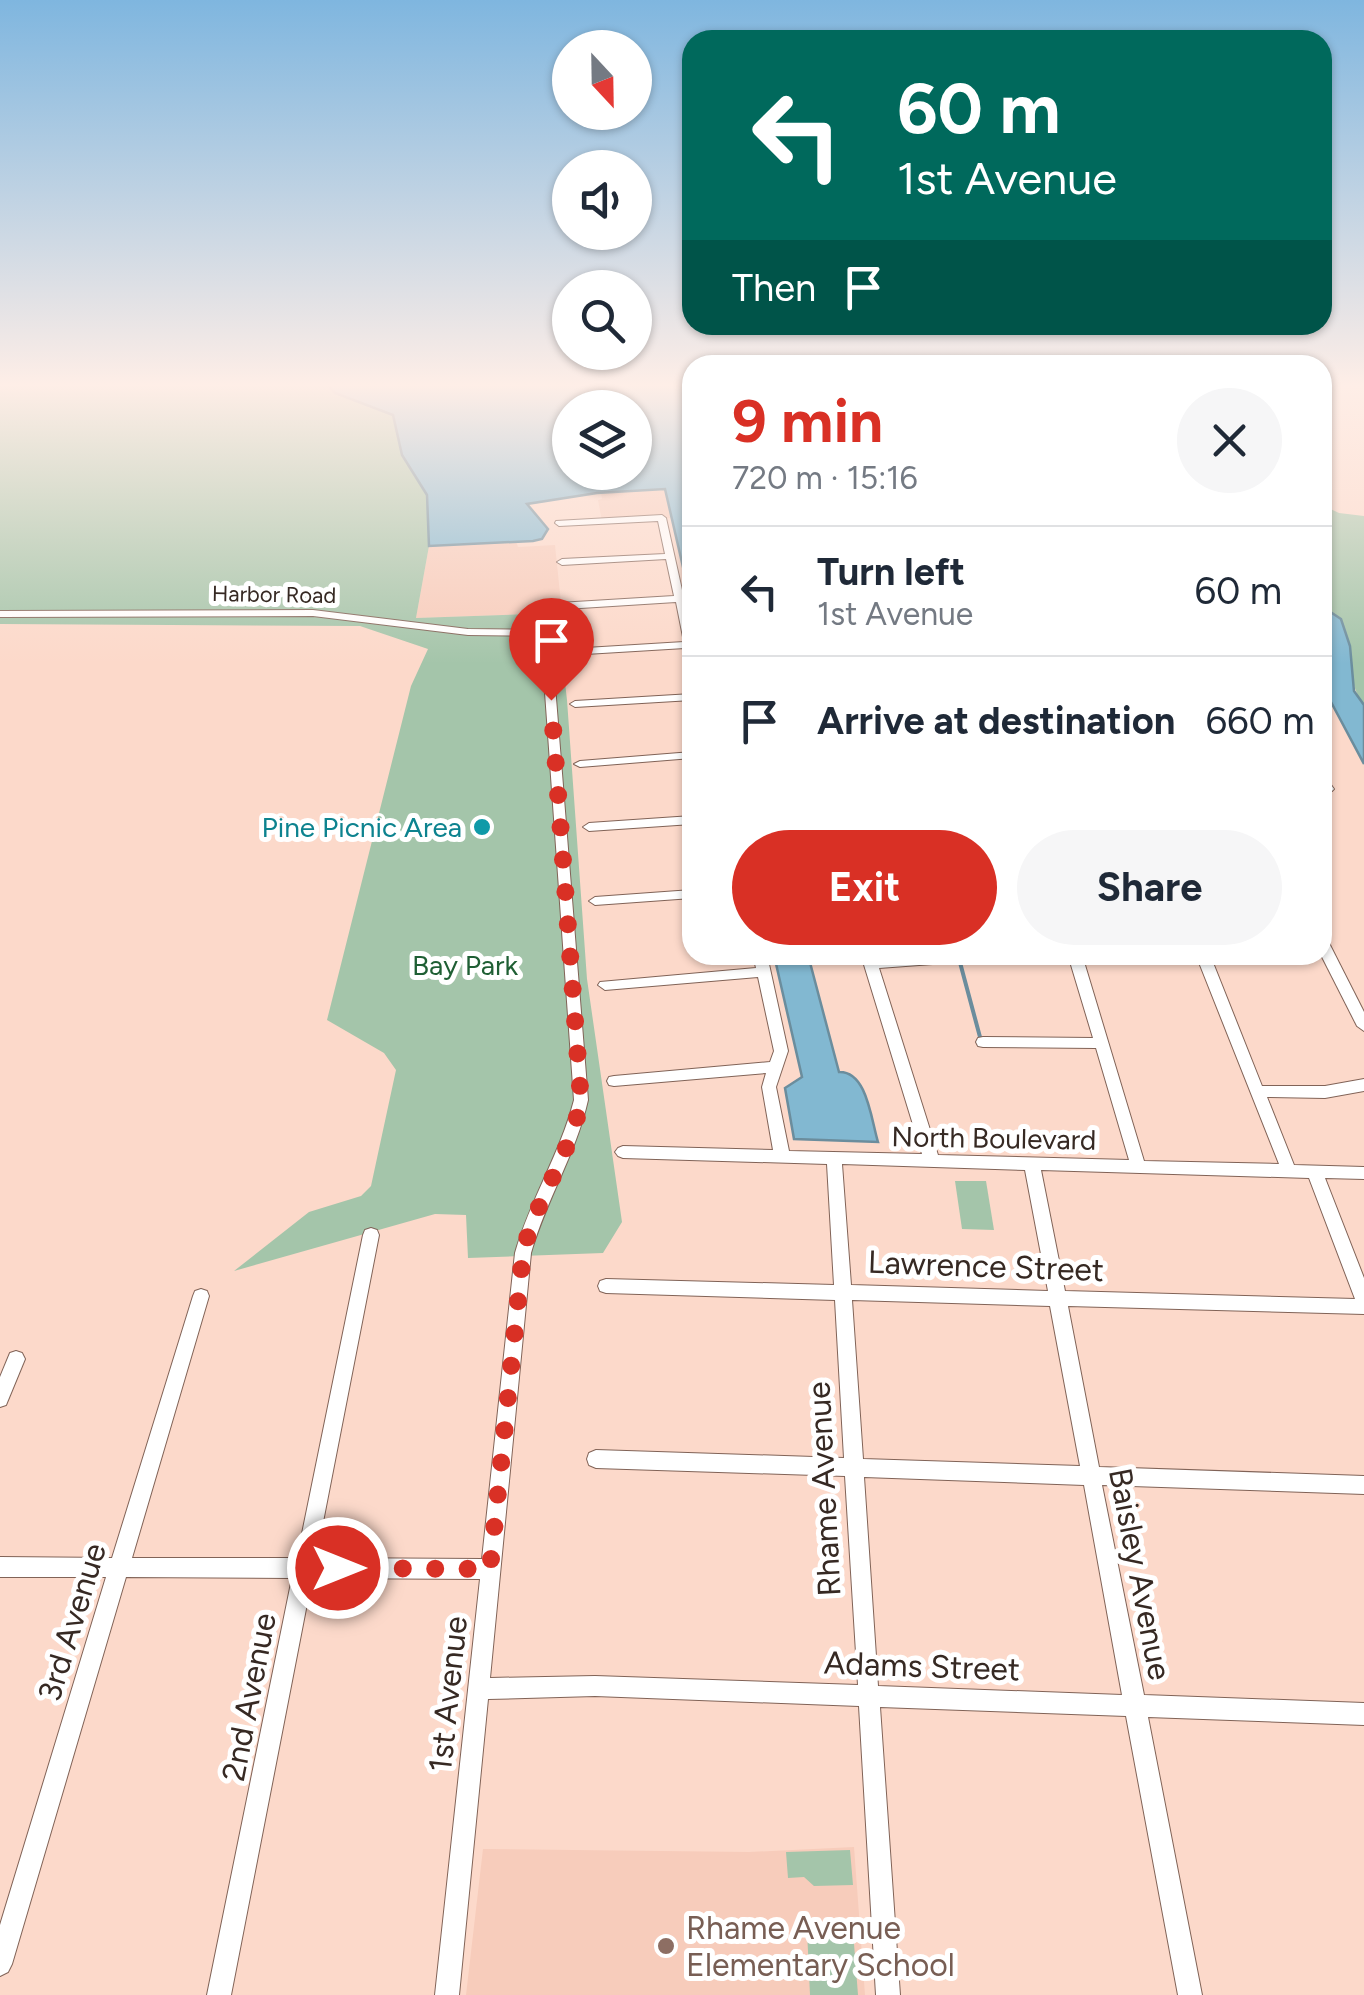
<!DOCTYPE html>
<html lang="en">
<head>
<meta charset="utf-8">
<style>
  body { margin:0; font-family:Figtree,sans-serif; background:#f6f6f7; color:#1f2937; height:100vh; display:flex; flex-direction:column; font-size:38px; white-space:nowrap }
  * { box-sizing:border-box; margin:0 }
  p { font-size:32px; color:#747a83 }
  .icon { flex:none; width:55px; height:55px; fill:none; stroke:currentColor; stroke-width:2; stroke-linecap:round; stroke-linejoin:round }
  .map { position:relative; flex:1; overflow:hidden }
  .drawer { position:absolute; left:682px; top:355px; width:650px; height:610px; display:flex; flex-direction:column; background:#fff; border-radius:30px; box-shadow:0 2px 8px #0004 }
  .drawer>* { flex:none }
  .hud { position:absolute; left:682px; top:30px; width:650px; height:305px; border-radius:30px; box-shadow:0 2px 8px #0004; background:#00695c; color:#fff; overflow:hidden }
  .needle { width:65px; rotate:158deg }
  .fabs { position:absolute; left:552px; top:30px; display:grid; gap:20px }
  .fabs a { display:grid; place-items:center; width:100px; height:100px; border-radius:50%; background:#fff; box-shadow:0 2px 8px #0004; font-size:50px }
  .pin { position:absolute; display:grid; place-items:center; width:85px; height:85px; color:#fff; margin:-102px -42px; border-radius:50% 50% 50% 0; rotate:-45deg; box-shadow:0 0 10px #0007 }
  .pin .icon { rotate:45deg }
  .me { position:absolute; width:110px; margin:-55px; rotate:90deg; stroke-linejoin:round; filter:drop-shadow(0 0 8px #0008) }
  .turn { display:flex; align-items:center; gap:35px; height:210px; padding:0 50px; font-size:45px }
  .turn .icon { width:130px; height:130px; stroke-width:2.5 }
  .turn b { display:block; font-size:70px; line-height:85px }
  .then { display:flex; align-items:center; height:95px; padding:0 50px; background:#0003; gap:20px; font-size:38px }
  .round { display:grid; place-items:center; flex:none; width:105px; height:105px; border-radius:52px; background:#f6f6f7 }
  .headline { display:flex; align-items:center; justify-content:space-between; height:170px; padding:0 50px }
  h1 { font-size:60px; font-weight:700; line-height:75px; color:#d93025 }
  .primary-button { display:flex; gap:20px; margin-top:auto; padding:20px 50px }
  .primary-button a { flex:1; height:115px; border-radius:60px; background:#d93025; color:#fff; font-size:40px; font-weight:700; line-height:115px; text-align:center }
  .primary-button a+a { background:#f6f6f7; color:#1f2937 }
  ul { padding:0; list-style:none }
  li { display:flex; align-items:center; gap:30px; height:130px; padding:0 50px; border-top:2px solid #e0e1e3 }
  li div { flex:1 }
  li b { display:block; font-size:38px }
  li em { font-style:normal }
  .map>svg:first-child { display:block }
  .built { fill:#f7ccbb }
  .green { fill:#a4c5aa }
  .water { fill:#82b8d1; stroke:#6b8d9d; stroke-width:2.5; fill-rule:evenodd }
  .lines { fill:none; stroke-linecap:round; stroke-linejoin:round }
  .stream { stroke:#6b8d9d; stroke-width:4 }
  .street-casing { stroke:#816357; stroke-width:2 }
  .street { fill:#fff; fill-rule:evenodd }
  .route { stroke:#d93025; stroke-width:18; stroke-dasharray:0 32.4 }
  .culture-dot { fill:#0f9aa8; stroke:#fff; stroke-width:4 }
  .education-dot { fill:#8d6e63; stroke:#fff; stroke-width:4 }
  .labels { text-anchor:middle; stroke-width:10; stroke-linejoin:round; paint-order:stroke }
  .far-street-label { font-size:22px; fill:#362923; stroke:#fff }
  .culture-label { font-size:28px; fill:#0d838f; stroke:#fff; text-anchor:end }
  .park-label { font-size:28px; fill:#1f5f34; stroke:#fff }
  .street-label { font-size:28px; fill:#362923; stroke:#fff }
  .near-street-label { font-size:32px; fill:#362923; stroke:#fff }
  .near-education-label { font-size:32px; fill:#785e54; stroke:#fff; text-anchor:start }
</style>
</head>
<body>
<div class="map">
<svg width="1364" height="1995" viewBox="0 0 1364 1995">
  <rect width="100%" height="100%" fill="#fcd9ca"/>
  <g class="built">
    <path d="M665 489 672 518 602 521 598 500 602 499 601 493Z"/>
    <path d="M516 541 518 547 555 545 561 603 557 613 416 618 429 546Z"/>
    <path d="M854 1847 865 1995H466L483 1849 749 1852Z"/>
  </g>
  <g class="green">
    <path d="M0 385H328L335 393 393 415 402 455 427 495 429 546 416 618 557 613 567 700 587 979 622 1222 603 1253 468 1258 466 1215 435 1214 234 1271 309 1212 361 1196 371 1186 396 1070 384 1053 327 1020 411 686 428 649 360 626 0 624Z"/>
    <path d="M1322 505 1339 513 1364 516V705C1339 671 1364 635 1323 607Z"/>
    <path d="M955 1181H986L994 1230 962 1229Z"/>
    <path d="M850 1850 853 1885 814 1886 804 1877 788 1878 786 1852Z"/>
    <path d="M807 1930 853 1931 858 1995H810Z"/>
  </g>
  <g class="water">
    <path d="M328 385H692V486L687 489 692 509V606L665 489 597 493 527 504 548 529 542 539 533 541 429 546 427 495 402 455 393 415 335 393ZM570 408H635V472H570Z"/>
    <path d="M1323 607 1341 619 1350 646 1354 691 1364 705V764L1323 687Z"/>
    <path d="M774 955H808L839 1072C867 1071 871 1119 878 1142L794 1139 785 1088 802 1077Z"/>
  </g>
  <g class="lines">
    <path class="stream" d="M958 955 980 1037"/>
    <defs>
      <g id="street">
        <path d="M662 515 666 518 692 635V658L688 657 685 648 569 655 564 652 569 649 684 642 676 602 549 610 588 1100C576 1154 546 1200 531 1253L490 1678 595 1676 858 1685 845 1476 596 1468 589 1465 587 1459 589 1453 596 1450 844 1458 835 1300 606 1293 600 1291 598 1286 600 1281 606 1279 834 1285 827 1164 623 1158 618 1156 615 1152 618 1148 623 1146 773 1150 762 1087 766 1073 614 1086 609 1085 607 1081 609 1077 614 1076 770 1062 774 1051 758 977 605 990 598 985 600 982 756 968 753 955H767L788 1051 776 1087 789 1151 922 1154 861 955H875L876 959 951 955 953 958 951 961 946 963 879 968 938 1155 1129 1160 1096 1048 983 1047 978 1046 976 1042 978 1038 983 1037 1093 1038 1068 955H1082L1144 1161 1279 1164 1196 955H1210L1262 1086H1325L1364 1079V1091L1325 1098 1267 1097 1294 1165 1364 1167V1179L1325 1178 1364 1278V1314L1068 1306 1099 1467 1364 1476V1494L1102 1485 1144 1695 1364 1703V1725L1148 1717 1202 1995H1178L1126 1716 880 1707 900 1995H876L859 1706 595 1696 488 1699 459 1995H435L480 1579 312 1578 231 1995H207L292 1578 126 1577 12 1964 8 1972 0 1976V1925L106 1577H0V1557L112 1558 193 1296 195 1291 201 1289 207 1291 209 1296 132 1558H297L363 1235 365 1230 371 1228 377 1230 379 1235 316 1558 482 1559 515 1253C530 1200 560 1154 574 1100L541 636 468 635 313 616 0 617V611L313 610 468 629 541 630 539 610 542 604 674 596 666 559 562 565 557 562 562 559 665 554 658 521 559 526 555 523 556 521ZM842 1164 1025 1170 1048 1291 851 1285ZM1041 1170 1309 1178 1355 1299 1065 1291ZM852 1300 1050 1306 1080 1466 863 1459ZM864 1477 1084 1485 1122 1695 878 1686Z"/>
        <path d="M692 694V700L575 707 570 704 575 701Z"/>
        <path d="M692 752V758L580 767 574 764 580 761Z"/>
        <path d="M1322 777 1326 778 1334 789 1332 791 1328 792 1322 789Z"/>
        <path d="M692 816V824L589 831 583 827 589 823Z"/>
        <path d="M692 890V898L595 905 589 901 595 897Z"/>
        <path d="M1322 939 1329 943 1364 1012V1031L1357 1026 1321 955Z"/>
        <path d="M16 1351 22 1353 25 1359 6 1405 0 1407V1377L10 1353Z"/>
      </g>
    </defs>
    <use href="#street" class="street-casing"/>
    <use href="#street" class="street"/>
  </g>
  <linearGradient id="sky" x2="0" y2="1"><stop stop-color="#7fb6df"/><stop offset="0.58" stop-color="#feeee7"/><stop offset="1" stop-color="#feeee7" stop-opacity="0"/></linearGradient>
  <rect width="1364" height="664" fill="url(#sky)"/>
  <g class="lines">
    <path class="route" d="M338 1568 490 1569 523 1253C536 1198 571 1155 581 1100L551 700"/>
  </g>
  <circle class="culture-dot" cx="482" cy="827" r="10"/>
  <circle class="education-dot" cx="666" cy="1946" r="10"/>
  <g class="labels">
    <g class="far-street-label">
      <text transform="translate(274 594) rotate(1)" y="8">Harbor Road</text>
    </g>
    <g class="culture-label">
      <text x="462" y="837">Pine Picnic Area</text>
    </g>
    <g class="park-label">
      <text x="465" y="975">Bay Park</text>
    </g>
    <g class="street-label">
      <text transform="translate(994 1138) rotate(1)" y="10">North Boulevard</text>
    </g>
    <g class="near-street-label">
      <text transform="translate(986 1266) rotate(2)" y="11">Lawrence Street</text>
      <text transform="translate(824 1489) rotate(-93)" y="11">Rhame Avenue</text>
      <text transform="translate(1140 1574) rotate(79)" y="11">Baisley Avenue</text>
      <text transform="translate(72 1622) rotate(-73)" y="11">3rd Avenue</text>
      <text transform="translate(922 1666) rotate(2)" y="11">Adams Street</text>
      <text transform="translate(448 1694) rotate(-84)" y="11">1st Avenue</text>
      <text transform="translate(249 1697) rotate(-79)" y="11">2nd Avenue</text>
    </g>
    <g class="near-education-label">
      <text x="686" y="1939">Rhame Avenue<tspan x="686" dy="37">Elementary School</tspan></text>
    </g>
  </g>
</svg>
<div class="fabs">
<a><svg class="needle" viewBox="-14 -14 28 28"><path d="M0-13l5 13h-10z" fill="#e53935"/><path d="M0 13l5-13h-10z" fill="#747a83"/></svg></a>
<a><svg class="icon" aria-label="sound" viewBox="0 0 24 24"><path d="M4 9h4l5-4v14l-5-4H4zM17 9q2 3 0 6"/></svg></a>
<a><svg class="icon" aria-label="search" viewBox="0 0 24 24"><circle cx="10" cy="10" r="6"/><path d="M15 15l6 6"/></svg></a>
<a><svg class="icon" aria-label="layers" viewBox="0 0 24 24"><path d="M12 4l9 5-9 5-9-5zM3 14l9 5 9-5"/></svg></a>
</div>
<div class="pin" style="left:551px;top:700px;background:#d93025"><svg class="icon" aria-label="arrive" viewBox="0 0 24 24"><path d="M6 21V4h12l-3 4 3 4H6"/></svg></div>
<svg class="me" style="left:338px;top:1568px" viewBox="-20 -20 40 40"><circle r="17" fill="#d93025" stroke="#fff" stroke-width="3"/><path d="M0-11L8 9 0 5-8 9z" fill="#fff"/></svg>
<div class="hud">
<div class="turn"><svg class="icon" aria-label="left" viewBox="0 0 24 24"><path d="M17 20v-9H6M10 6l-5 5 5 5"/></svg><div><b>60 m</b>1st Avenue</div></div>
<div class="then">Then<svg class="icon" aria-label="arrive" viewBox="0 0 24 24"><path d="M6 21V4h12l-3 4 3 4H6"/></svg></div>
</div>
<section class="drawer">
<div class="headline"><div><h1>9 min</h1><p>720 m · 15:16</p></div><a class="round"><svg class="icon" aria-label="close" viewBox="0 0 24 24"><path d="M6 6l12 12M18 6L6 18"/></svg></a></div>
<ul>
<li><svg class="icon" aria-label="left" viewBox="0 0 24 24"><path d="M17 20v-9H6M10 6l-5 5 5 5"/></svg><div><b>Turn left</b><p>1st Avenue</p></div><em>60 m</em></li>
<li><svg class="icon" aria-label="arrive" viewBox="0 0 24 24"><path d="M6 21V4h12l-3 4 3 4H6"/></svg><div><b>Arrive at destination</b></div><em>660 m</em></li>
</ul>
<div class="primary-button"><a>Exit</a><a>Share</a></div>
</section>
</div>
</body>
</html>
